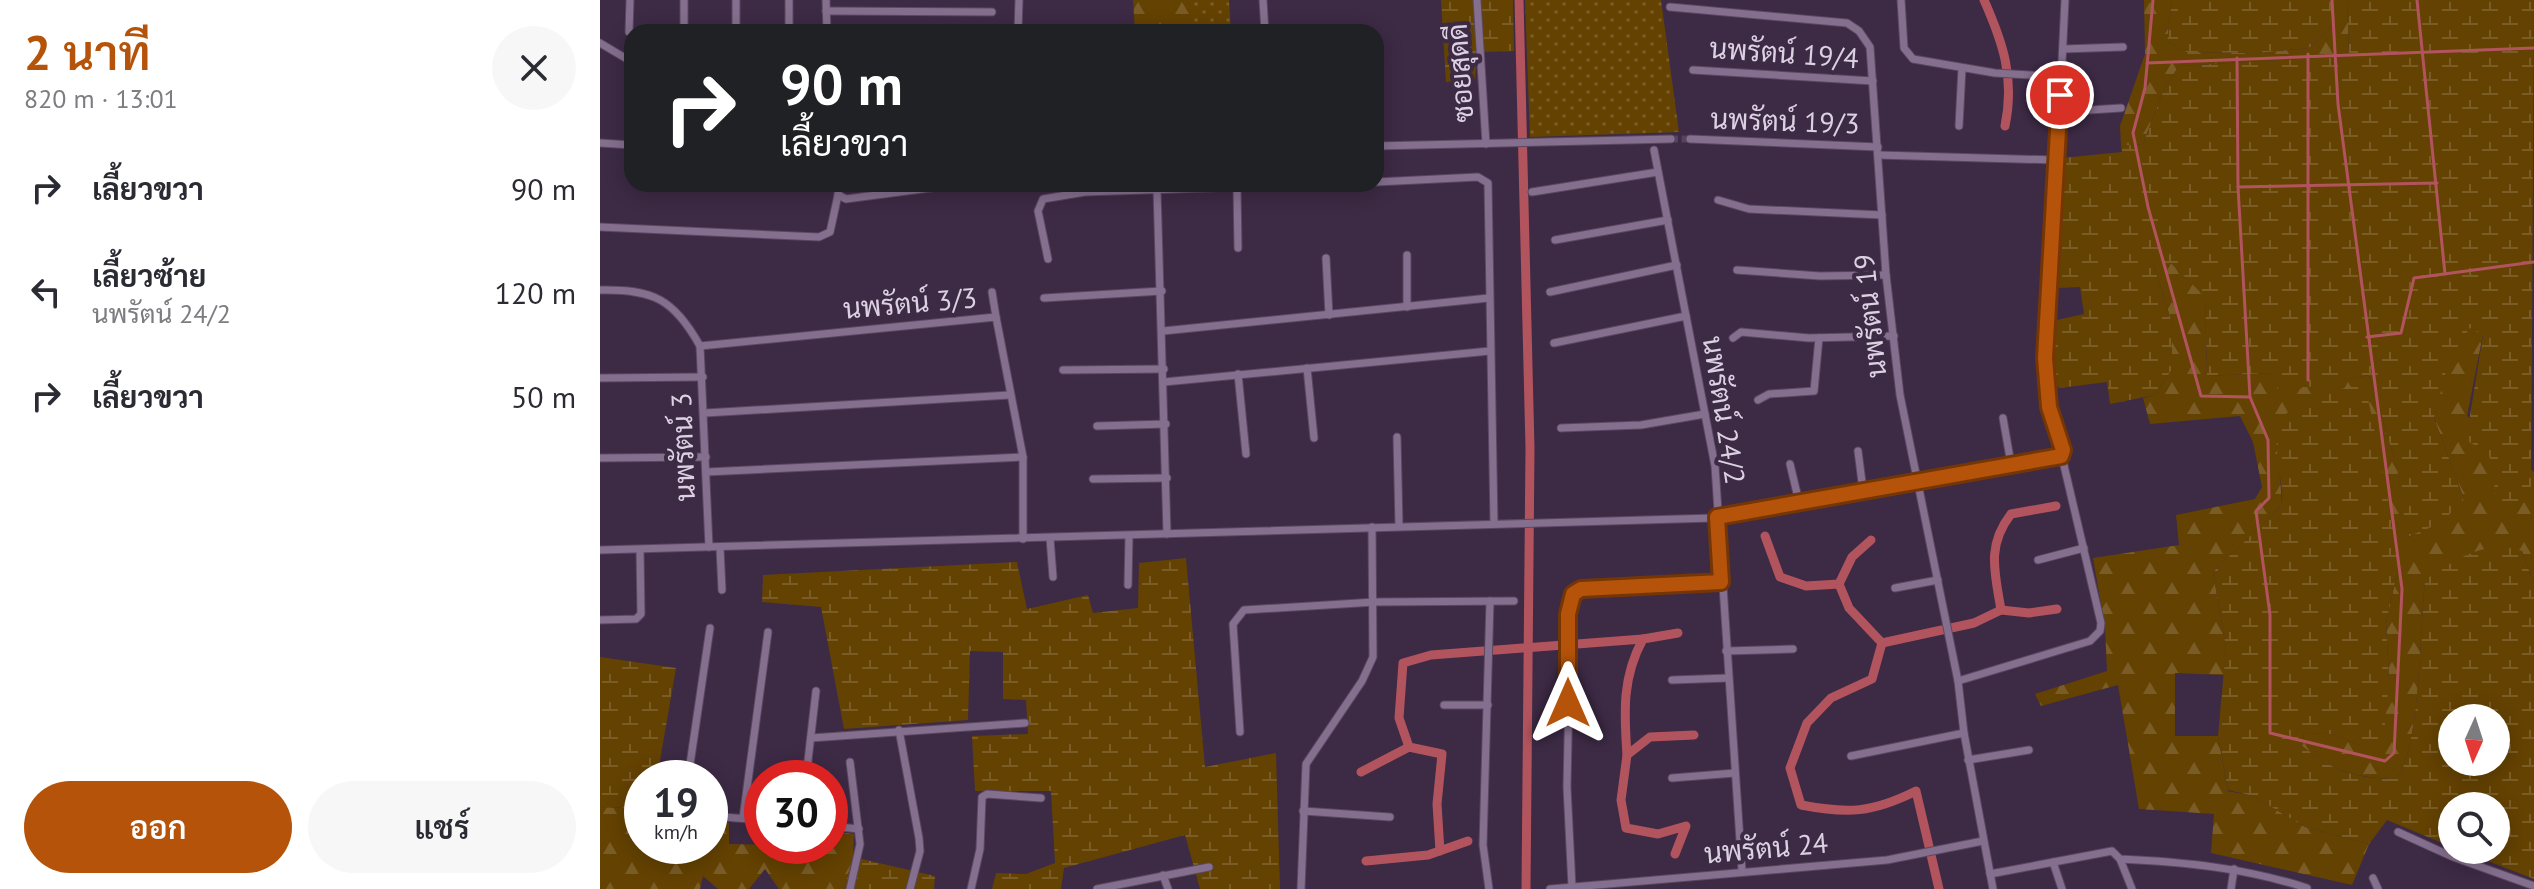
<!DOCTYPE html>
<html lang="th">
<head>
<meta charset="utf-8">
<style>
  body { margin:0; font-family:"PT Sans",Sarabun,sans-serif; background:#f7f7f7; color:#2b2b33; height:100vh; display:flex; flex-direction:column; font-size:30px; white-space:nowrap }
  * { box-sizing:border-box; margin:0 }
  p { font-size:26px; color:#7c7c81 }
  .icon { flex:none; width:44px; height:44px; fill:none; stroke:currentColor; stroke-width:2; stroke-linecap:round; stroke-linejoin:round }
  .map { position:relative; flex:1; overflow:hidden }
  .panel { display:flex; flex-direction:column; background:#fff; width:600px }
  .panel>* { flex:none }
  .top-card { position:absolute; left:24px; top:24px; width:760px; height:168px; border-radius:24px; box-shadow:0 4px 20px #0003; background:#202124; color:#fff; overflow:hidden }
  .needle { width:52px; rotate:183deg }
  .controls { position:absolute; left:1838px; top:704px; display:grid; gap:16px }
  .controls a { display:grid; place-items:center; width:72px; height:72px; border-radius:50%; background:#fff; box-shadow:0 4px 20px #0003; font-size:40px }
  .speed { position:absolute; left:24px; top:760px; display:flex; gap:16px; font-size:40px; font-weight:700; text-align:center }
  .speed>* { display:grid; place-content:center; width:104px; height:104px; border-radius:50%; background:#fff; box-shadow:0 4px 20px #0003; line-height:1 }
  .speed small { font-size:20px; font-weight:400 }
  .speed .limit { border:12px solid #d22; background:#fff; color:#111 }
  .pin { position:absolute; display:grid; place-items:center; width:68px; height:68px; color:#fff; margin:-34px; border:4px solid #fff; border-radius:50%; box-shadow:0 2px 8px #0007 }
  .me { position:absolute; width:88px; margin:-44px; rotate:0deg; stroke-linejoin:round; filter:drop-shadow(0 0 6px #0008) }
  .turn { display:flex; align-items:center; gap:28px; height:168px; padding:0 24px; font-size:36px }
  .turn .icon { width:104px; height:104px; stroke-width:2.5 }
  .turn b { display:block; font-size:56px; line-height:68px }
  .round { display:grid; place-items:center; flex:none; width:84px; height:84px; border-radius:42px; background:#f7f7f7 }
  .overview { display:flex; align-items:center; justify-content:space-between; height:136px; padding:0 24px }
  h1 { font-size:48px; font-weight:600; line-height:60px; color:#b45309 }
  .cta { display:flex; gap:16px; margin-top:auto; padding:16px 24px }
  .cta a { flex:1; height:92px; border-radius:48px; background:#b45309; color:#fff; font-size:32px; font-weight:600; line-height:92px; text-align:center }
  .cta a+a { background:#f7f7f7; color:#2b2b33 }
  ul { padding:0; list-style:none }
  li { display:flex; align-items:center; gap:24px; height:104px; padding:0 24px }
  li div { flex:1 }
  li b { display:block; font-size:30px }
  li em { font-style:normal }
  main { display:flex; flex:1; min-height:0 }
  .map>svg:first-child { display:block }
  .grass { fill:url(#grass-dots) }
  .forest { fill:url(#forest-firs) }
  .wetland { fill:url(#wetland-marsh); fill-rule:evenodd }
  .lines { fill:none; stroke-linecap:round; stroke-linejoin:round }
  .stream { stroke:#b2545e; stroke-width:3 }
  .canal { stroke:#b2545e; stroke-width:9 }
  .street-tunnel { stroke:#55435d; stroke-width:7; stroke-dasharray:7 3.5; stroke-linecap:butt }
  .street-casing { stroke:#5a4861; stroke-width:9 }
  .street { stroke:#856f8f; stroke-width:7 }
  .route-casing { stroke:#753606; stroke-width:20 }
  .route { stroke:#b45309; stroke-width:14 }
  .labels { text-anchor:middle; stroke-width:8; stroke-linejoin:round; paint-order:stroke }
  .street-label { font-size:28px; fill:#dcd1e2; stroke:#3d2a45 }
</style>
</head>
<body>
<main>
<section class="panel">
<div class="overview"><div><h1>2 นาที</h1><p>820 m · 13:01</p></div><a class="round"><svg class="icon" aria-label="close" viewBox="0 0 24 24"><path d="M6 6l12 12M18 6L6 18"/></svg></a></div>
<ul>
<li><svg class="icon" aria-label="right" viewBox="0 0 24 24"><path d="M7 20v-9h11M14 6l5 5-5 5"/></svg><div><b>เลี้ยวขวา</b></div><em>90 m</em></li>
<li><svg class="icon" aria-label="left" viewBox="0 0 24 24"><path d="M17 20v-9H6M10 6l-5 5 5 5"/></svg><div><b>เลี้ยวซ้าย</b><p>นพรัตน์ 24/2</p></div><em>120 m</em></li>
<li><svg class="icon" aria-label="right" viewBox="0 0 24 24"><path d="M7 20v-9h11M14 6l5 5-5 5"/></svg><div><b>เลี้ยวขวา</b></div><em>50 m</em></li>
</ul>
<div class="cta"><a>ออก</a><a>แชร์</a></div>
</section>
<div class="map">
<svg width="1934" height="889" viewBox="0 0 1934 889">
  <defs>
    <pattern id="grass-dots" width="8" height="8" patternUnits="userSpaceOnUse" patternTransform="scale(2)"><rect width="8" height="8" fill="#644202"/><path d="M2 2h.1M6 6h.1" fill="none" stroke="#7a5c27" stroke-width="1.8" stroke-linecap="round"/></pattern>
    <pattern id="forest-firs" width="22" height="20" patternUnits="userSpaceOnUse" patternTransform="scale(2)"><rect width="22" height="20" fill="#644202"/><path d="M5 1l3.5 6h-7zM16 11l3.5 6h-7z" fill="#7a5c27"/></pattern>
    <pattern id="wetland-marsh" width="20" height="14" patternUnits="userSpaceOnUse" patternTransform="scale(2)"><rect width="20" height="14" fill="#644202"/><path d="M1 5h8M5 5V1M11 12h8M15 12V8" fill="none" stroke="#7a5c27"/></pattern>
  </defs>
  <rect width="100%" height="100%" fill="#3d2a45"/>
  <g class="grass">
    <path d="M591 0H629L631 32H575L591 23Z"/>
    <path d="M925 0H1061L1079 132 930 137Z"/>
  </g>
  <g class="forest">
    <path d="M533 0H591V23L575 32H535Z"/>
    <path d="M1544 0H1572L1567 42 1586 52 1657 53 1709 48 1731 27V0H1747L1749 56 1579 66 1564 89 1543 144 1521 146 1520 126 1545 54Z"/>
    <path d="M1553 263H1571L1605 296 1607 376 1673 373 1679 392 1769 375 1797 468 1808 537 1864 499 1834 418 1848 360 1870 328 1883 334 1867 416 1934 472V584L1922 551 1825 580C1820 626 1821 750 1796 779 1754 777 1735 773 1702 746L1704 733 1733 734 1763 747 1789 679 1786 623 1800 560 1677 435 1682 505 1613 572 1626 648 1624 675 1575 673V736H1618L1628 791 1653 796 1705 827 1769 844 1752 885 1611 853 1614 814 1539 809 1518 685 1441 706 1435 694 1507 671 1505 627 1493 558 1579 545 1576 515 1655 499 1662 487 1653 442 1640 416 1550 424 1543 398 1555 395 1572 369V323Z"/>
    <path d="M42 792V846H110V821L129 823V844L230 846V831L254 834 253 857 244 889H179L165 869 149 889H118L103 876 100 889H0V807L29 808Z"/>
  </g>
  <g class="wetland">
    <path d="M841 0H913L914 51 877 52 875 79 846 82Z"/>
    <path d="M1572 0H1731V27L1709 48 1657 53 1586 52 1567 42Z"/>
    <path d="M1747 0H1934L1931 500 1899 513 1889 454 1866 440 1883 335 1870 328 1849 360 1834 418 1864 499 1841 523 1807 537 1797 468 1769 375 1679 393 1672 373 1607 376 1605 297 1571 263H1553L1572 323V369L1555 395 1510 404 1507 382 1459 388 1452 382 1457 320 1484 314 1480 287 1458 288 1462 158 1522 152 1521 146 1543 144 1564 89 1579 66 1749 56Z"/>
    <path d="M1765 383 1800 560 1786 623 1789 679 1783 748 1763 747 1733 734 1704 733 1702 746C1734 772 1755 778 1796 779 1821 750 1820 625 1825 580 1856 559 1884 539 1922 551L1934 584V879L1860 850H1896V806H1852V847L1787 820 1769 844 1705 827 1653 796 1628 790 1618 736 1626 648 1613 572 1682 505C1683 482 1675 458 1677 435 1680 397 1737 391 1765 383ZM1896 718V762H1852V718Z"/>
    <path d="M586 558 605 767 676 753 680 889H600L585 835 464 868 461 889H392L396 873 426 874 455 863 451 791H375L372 736 428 734 426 700 403 699V652L370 651 368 720 244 729 221 607 162 602 163 575 417 562 427 609 488 595 493 613 538 608 539 563Z"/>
    <path d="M0 657 76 668 57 778H42V792L29 808 0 807Z"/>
    <path d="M253 857 335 876 334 889H244Z"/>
  </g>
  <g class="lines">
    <g class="stream">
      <path d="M1553 0 1545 88 1533 133 1548 207 1601 396 1650 397 1668 440 1669 498 1656 511 1670 615V733L1785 761 1794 753 1802 589 1738 104 1732 0"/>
      <path d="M1817 0 1845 274"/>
      <path d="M1708 54V380"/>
      <path d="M1637 58 1638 187 1837 183"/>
      <path d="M1547 63 1934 48"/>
      <path d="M1638 187 1650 397"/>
      <path d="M1767 337 1801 333 1814 278 1934 262"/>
    </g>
    <g class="canal">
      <path d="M919 0 930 448 926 889"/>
      <path d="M1384 0C1403 43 1415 78 1405 126"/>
      <path d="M1165 536 1180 577 1206 586 1239 584"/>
      <path d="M1271 540 1252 557 1239 584 1249 608 1282 643 1272 679 1231 698 1207 723 1190 768 1201 805C1248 814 1272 813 1316 791L1339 889"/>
      <path d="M1401 610 1429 613 1457 609"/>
      <path d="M1282 643 1374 623 1401 610C1395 573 1386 546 1411 514L1456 506"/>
      <path d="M1027 755C1024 712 1022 677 1043 639L1078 633"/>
      <path d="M761 772 809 747"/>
      <path d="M840 851 837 804 842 754 809 747 799 718 803 663 831 655 1043 639"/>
      <path d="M1075 854 1086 826 1058 834 1026 828 1021 800 1027 755 1050 737 1094 735"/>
      <path d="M766 861 828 855 868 841"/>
    </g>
    <path class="street-tunnel" d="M1071 139H1090"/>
    <defs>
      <g id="street">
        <path d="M84 0V32"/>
        <path d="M226 0 227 32"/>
        <path d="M663 0 665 32"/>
        <path d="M877 0 886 144"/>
        <path d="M1301 0 1304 48 1313 59 1395 73 1461 77"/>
        <path d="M1070 7 1247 23 1259 31 1270 47 1286 275 1300 395 1358 681 1364 733 1393 889"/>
        <path d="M226 11 392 12"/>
        <path d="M29 32 30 0"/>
        <path d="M136 32V0"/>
        <path d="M189 32V0"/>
        <path d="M418 32 419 0"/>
        <path d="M0 43 32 62"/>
        <path d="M1463 49 1523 47"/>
        <path d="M1093 70 1273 81"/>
        <path d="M1458 112 1521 108"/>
        <path d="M1359 126 1362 68"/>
        <path d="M1090 139 1278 147"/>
        <path d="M0 143 32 145"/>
        <path d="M776 146 1071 139"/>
        <path d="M1054 150 1115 466 1142 871"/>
        <path d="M1278 155 1455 160"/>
        <path d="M776 182 878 177 888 183 894 524"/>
        <path d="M239 184 238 195 246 199 360 184"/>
        <path d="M637 188 638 248"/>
        <path d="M557 190 567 534"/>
        <path d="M932 192 1058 172"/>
        <path d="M1118 200 1149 209 1282 215"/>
        <path d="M0 227 219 237 230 232 238 195"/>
        <path d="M955 240 1068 220"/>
        <path d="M807 255V307"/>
        <path d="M726 258 729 315"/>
        <path d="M448 259 438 211 443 199 485 192 722 184"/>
        <path d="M1137 270 1220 276 1286 275"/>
        <path d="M0 290C53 289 74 299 100 346L109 547"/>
        <path d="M392 292 396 317"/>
        <path d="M950 292 1077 265"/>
        <path d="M444 298 562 291"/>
        <path d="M563 331 889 298"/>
        <path d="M1133 338 1141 332 1209 338 1294 336"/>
        <path d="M954 343 1086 316"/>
        <path d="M100 346 396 317 423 457V539"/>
        <path d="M707 368 714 438"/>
        <path d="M463 370 564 369"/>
        <path d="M638 374 646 454"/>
        <path d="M0 378 103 377"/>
        <path d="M564 382 890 351"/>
        <path d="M1158 400 1169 394 1214 391 1219 338"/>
        <path d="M105 413 410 395"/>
        <path d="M1403 418 1411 464"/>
        <path d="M497 426 566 424"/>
        <path d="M961 428 1041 425 1105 414"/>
        <path d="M797 437 799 526"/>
        <path d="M1258 451 1263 490"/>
        <path d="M0 458 106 457"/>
        <path d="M1190 464 1199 502"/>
        <path d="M106 472 423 457"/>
        <path d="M493 479 567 478"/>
        <path d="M450 538 453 577"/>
        <path d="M120 548 122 590"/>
        <path d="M0 550 1113 518 1461 456"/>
        <path d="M1438 560 1484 548"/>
        <path d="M528 585 529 536"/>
        <path d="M1295 588 1338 580"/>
        <path d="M0 620 36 619 41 614 40 550"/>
        <path d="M1126 651 1193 649"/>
        <path d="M1072 680 1128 678"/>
        <path d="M1358 681 1490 641 1500 631 1501 623 1446 389 1465 0"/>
        <path d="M844 705H888"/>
        <path d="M299 730 319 838 320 851 310 889"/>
        <path d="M640 732 633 624 644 610 775 602 914 601"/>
        <path d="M211 738 425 723"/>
        <path d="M1251 756 1364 733"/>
        <path d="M1368 760 1429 750"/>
        <path d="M88 778 110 628"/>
        <path d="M206 778 216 691"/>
        <path d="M1072 778 1135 773"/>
        <path d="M703 811 790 817"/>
        <path d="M110 816 162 820"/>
        <path d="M143 818 168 632"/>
        <path d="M230 826 259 829"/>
        <path d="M1798 832 1853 857 1934 886"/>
        <path d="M1520 859 1532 889"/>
        <path d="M1453 862 1462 889"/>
        <path d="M1390 874 1512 851 1520 859C1585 862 1645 868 1707 888"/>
        <path d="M563 875 568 889"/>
        <path d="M1773 878 1778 889"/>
        <path d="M972 887 967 787 971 597 981 589 1121 582"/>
        <path d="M250 889 260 844 250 762"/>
        <path d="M371 889 380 849 382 797 387 794 441 798"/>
        <path d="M497 889 609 867"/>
        <path d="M701 889 706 764 762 681 773 657 772 527"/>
        <path d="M889 889 883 845 890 601"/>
        <path d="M950 889 1287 860 1383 841"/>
        <path d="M1631 889 1634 869"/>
      </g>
    </defs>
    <use href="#street" class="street-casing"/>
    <use href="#street" class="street"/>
  </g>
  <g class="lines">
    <defs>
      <path id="route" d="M968 703V614L973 594 981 589 1121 582 1117 517 1461 456 1463 450 1449 407 1445 358 1460 95"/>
    </defs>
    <use href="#route" class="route-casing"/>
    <use href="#route" class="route"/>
  </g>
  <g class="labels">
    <g class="street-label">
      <text transform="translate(1184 53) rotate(4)" y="10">นพรัตน์ 19/4</text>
      <text transform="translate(860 73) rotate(-94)" y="10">ซอยสุดดี</text>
      <text transform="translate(1185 121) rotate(2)" y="10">นพรัตน์ 19/3</text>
      <text transform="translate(310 303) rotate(-5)" y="10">นพรัตน์ 3/3</text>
      <text transform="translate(1270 316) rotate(-96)" y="10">นพรัตน์ 19</text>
      <text transform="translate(1124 410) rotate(81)" y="10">นพรัตน์ 24/2</text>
      <text transform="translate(83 447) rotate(-92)" y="10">นพรัตน์ 3</text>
      <text transform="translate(1166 848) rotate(-5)" y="10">นพรัตน์ 24</text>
    </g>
  </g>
</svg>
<div class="controls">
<a><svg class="needle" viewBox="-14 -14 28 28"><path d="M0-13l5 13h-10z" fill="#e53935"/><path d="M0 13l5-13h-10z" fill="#7c7c81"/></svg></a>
<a><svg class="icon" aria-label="search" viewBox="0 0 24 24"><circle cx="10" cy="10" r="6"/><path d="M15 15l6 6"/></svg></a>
</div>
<div class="speed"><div>19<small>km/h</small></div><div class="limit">30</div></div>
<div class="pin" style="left:1460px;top:95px;background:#d93025"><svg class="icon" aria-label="arrive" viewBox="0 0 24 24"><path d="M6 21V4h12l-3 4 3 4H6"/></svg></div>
<svg class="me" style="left:968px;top:703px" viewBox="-20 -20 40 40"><path d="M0-17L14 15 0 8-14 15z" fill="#b45309" stroke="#fff" stroke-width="4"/></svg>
<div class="top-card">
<div class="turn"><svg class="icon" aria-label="right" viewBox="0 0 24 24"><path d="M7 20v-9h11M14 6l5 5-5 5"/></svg><div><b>90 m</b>เลี้ยวขวา</div></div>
</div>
</div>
</main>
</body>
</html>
